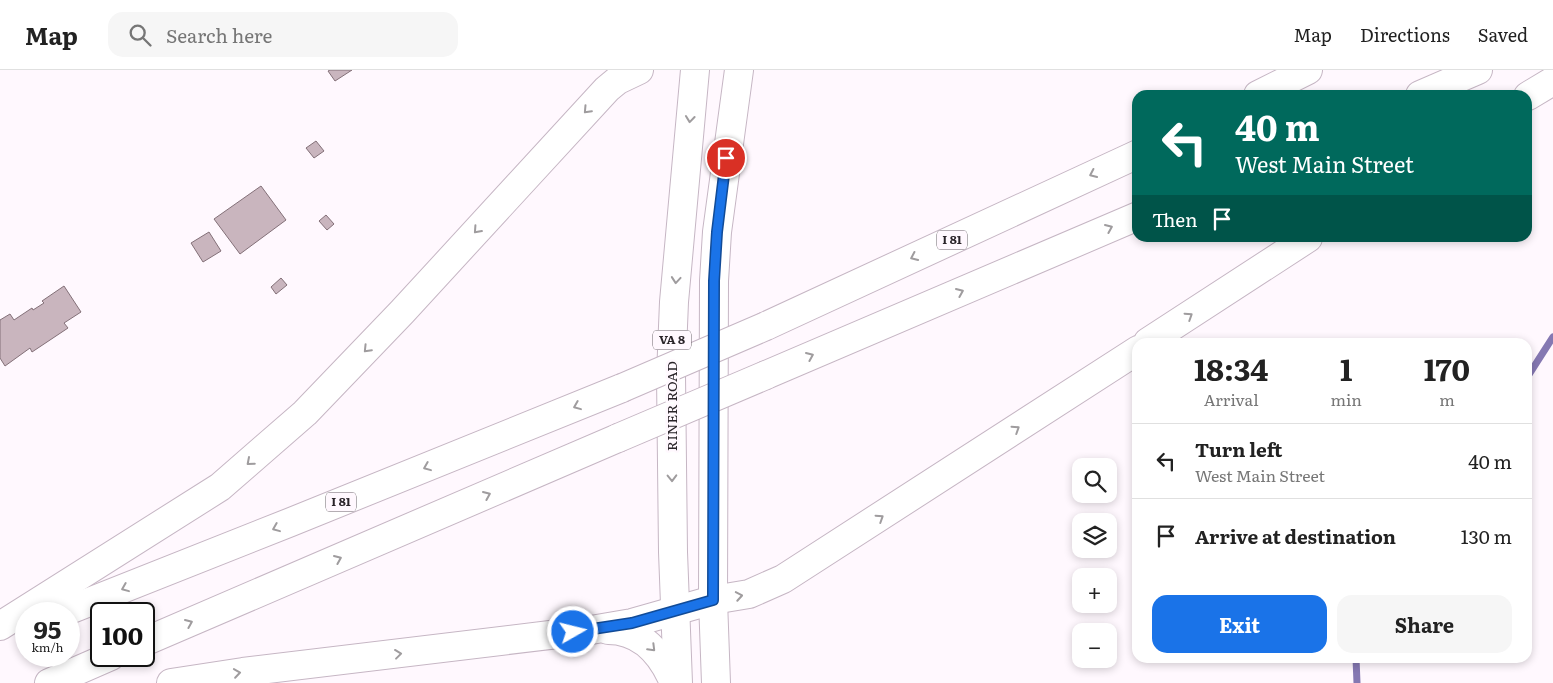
<!DOCTYPE html>
<html lang="en">
<head>
<meta charset="utf-8">
<style>
  body { margin:0; font-family:Literata,serif; background:#f6f6f6; color:#222; height:100vh; display:flex; flex-direction:column; font-size:19px; white-space:nowrap }
  * { box-sizing:border-box; margin:0 }
  p { font-size:16px; color:#767676 }
  .icon { flex:none; width:28px; height:28px; fill:none; stroke:currentColor; stroke-width:2; stroke-linecap:round; stroke-linejoin:round }
  .map { position:relative; flex:1; overflow:hidden }
  .details { position:absolute; left:1132px; top:268px; width:400px; height:325px; display:flex; flex-direction:column; background:#fff; border-radius:15px; box-shadow:0 2px 8px #0003 }
  .details>* { flex:none }
  .guide { position:absolute; left:1132px; top:20px; width:400px; height:152px; border-radius:15px; box-shadow:0 2px 8px #0003; background:#00695c; color:#fff; overflow:hidden }
  .tools { position:absolute; left:1072px; top:388px; display:grid; gap:10px }
  .tools a { display:grid; place-items:center; width:45px; height:45px; border-radius:10px; background:#fff; box-shadow:0 2px 8px #0003; font-size:25px }
  .speed { position:absolute; left:15px; top:532px; display:flex; gap:10px; font-size:25px; font-weight:700; text-align:center }
  .speed>* { display:grid; place-content:center; width:65px; height:65px; border-radius:50%; background:#fff; box-shadow:0 2px 8px #0003; line-height:1 }
  .speed small { font-size:12px; font-weight:400 }
  .speed .limit { border:2px solid #111; border-radius:8px; background:#fff; color:#111 }
  .pin { position:absolute; display:grid; place-items:center; width:42px; height:42px; color:#fff; margin:-21px; border:2px solid #fff; border-radius:50%; box-shadow:0 1px 5px #0007 }
  .me { position:absolute; width:55px; margin:-28px; rotate:82deg; stroke-linejoin:round; filter:drop-shadow(0 0 4px #0008) }
  .turn { display:flex; align-items:center; gap:18px; height:105px; padding:0 20px; font-size:22px }
  .turn .icon { width:65px; height:65px; stroke-width:2.5 }
  .turn b { display:block; font-size:35px; line-height:42px }
  .then { display:flex; align-items:center; height:48px; padding:0 20px; background:#0003; gap:10px; font-size:19px }
  .eta { display:flex; justify-content:space-evenly; align-items:center; height:85px; text-align:center }
  .eta b { font-size:30px; font-weight:700; line-height:35px }
  .action { display:flex; gap:10px; margin-top:auto; padding:10px 20px }
  .action a { flex:1; height:58px; border-radius:15px; background:#1a73e8; color:#fff; font-size:20px; font-weight:700; line-height:58px; text-align:center }
  .action a+a { background:#f6f6f6; color:#222 }
  ul { padding:0; list-style:none }
  li { display:flex; align-items:center; gap:15px; height:75px; padding:0 20px; border-top:1px solid #e0e0e0 }
  li div { flex:1 }
  li b { display:block; font-size:19px }
  li em { font-style:normal }
  header { display:flex; align-items:center; gap:30px; box-sizing:border-box; height:70px; padding:0 25px; background:#fff; border-bottom:1px solid #e0e0e0 }
  header strong { font-size:24px }
  nav { display:flex; gap:28px; margin-inline-start:auto; font-size:18px }
  .search { width:350px; height:45px; background:#f6f6f6; display:flex; align-items:center; gap:12px; box-sizing:border-box; padding:0 18px; border-radius:15px; color:#767676; font-size:19px }
  .map>svg:first-child { display:block }
  .lines { fill:none; stroke-linecap:round; stroke-linejoin:round }
  .stream { stroke:#8578b2; stroke-width:7 }
  .building { fill:#c9b5be; stroke:#837078 }
  .major-casing { stroke:#c6b6c4; stroke-width:30 }
  .highway-casing { stroke:#c6b6c4; stroke-width:30 }
  .major { stroke:#fff; stroke-width:28 }
  .highway { stroke:#fff; stroke-width:28 }
  .highway-bridge-casing { stroke:#c6b6c4; stroke-width:30; stroke-linecap:butt }
  .highway-bridge { stroke:#fff; stroke-width:28 }
  .oneway { stroke:#9f9c9e }
  .route-casing { stroke:#114b97; stroke-width:12 }
  .route { stroke:#1a73e8; stroke-width:9 }
  .labels { text-anchor:middle; stroke-width:5; stroke-linejoin:round; paint-order:stroke }
  .shield { fill:#fff8fe; stroke:#696368; stroke-width:1 }
  .shield-label { font-size:12px; font-weight:bold; fill:#292328 }
  .street-label { font-size:14px; fill:#292328; stroke:#fff8fe }
</style>
</head>
<body>
<header>
<strong>Map</strong>
<div class="search"><svg class="icon" aria-label="search" viewBox="0 0 24 24"><circle cx="10" cy="10" r="6"/><path d="M15 15l6 6"/></svg>Search here</div>
<nav><a>Map</a><a>Directions</a><a>Saved</a></nav>
</header>
<div class="map">
<svg width="1553" height="613" viewBox="0 0 1553 613">
  <rect width="100%" height="100%" fill="#fff8fe"/>
  <g class="lines">
    <g class="stream">
      <path d="M1528 306 1553 267"/>
      <path d="M1356 588 1357 613"/>
    </g>
  </g>
  <g class="building">
    <path d="M330 0H352L335 11 328 1Z"/>
    <path d="M316 71 324 81 314 88 306 78Z"/>
    <path d="M261 116 286 150 240 184 214 149Z"/>
    <path d="M326 145 334 154 327 160 319 151Z"/>
    <path d="M209 162 221 181 203 192 191 173Z"/>
    <path d="M281 208 287 215 276 224 271 217Z"/>
    <path d="M64 216 81 242 64 253 68 258 32 282 30 278 5 296 0 288V250L10 244 14 250 32 238 33 240 44 233 42 231Z"/>
  </g>
  <g class="lines">
    <defs>
      <g id="major">
        <path d="M678 613 673 482 671 305 674 232 695 0"/>
        <path d="M716 613 713 530 714 211 717 162 739 0"/>
      </g>
      <g id="highway">
        <path d="M1258 25 1308 0"/>
        <path d="M1420 25 1478 0"/>
        <path d="M1528 26 1553 11"/>
        <path d="M766 256 1138 84"/>
        <path d="M1148 272 1308 168"/>
        <path d="M766 305 1138 146"/>
        <path d="M59 544 291 452 622 318"/>
        <path d="M0 556 220 417 305 343 402 242 607 19 618 10 639 0"/>
        <path d="M608 560C642 560 662 584 674 613"/>
        <path d="M144 572 618 368"/>
        <path d="M49 613 111 586"/>
        <path d="M171 613 243 602 591 560 632 553 713 530 749 524 783 509 1138 280"/>
      </g>
    </defs>
    <use href="#major" class="major-casing"/>
    <use href="#highway" class="highway-casing"/>
    <use href="#major" class="major"/>
    <use href="#highway" class="highway"/>
    <defs>
      <g id="highway-bridge">
        <path d="M622 318 766 256"/>
        <path d="M618 368 766 305"/>
      </g>
    </defs>
    <use href="#highway-bridge" class="highway-bridge-casing"/>
    <use href="#highway-bridge" class="highway-bridge"/>
  </g>
  <defs><path id="oneway-chevron" d="M-2-3.5L2.5 0L-2 3.5" fill="none" stroke-width="1.6" stroke-linecap="round" stroke-linejoin="round" transform="scale(1.25)"/></defs>
  <g class="oneway">
    <use href="#oneway-chevron" transform="translate(587 40) rotate(133)"/>
    <use href="#oneway-chevron" transform="translate(690 49) rotate(96)"/>
    <use href="#oneway-chevron" transform="translate(1093 104) rotate(155)"/>
    <use href="#oneway-chevron" transform="translate(1109 158) rotate(-23)"/>
    <use href="#oneway-chevron" transform="translate(477 160) rotate(132)"/>
    <use href="#oneway-chevron" transform="translate(914 187) rotate(155)"/>
    <use href="#oneway-chevron" transform="translate(676 210) rotate(95)"/>
    <use href="#oneway-chevron" transform="translate(960 222) rotate(-23)"/>
    <use href="#oneway-chevron" transform="translate(1189 246) rotate(-33)"/>
    <use href="#oneway-chevron" transform="translate(367 279) rotate(134)"/>
    <use href="#oneway-chevron" transform="translate(810 286) rotate(-23)"/>
    <use href="#oneway-chevron" transform="translate(577 336) rotate(158)"/>
    <use href="#oneway-chevron" transform="translate(1016 359) rotate(-33)"/>
    <use href="#oneway-chevron" transform="translate(250 392) rotate(139)"/>
    <use href="#oneway-chevron" transform="translate(427 397) rotate(158)"/>
    <use href="#oneway-chevron" transform="translate(672 408) rotate(89)"/>
    <use href="#oneway-chevron" transform="translate(487 425) rotate(-23)"/>
    <use href="#oneway-chevron" transform="translate(880 448) rotate(-33)"/>
    <use href="#oneway-chevron" transform="translate(276 458) rotate(158)"/>
    <use href="#oneway-chevron" transform="translate(338 489) rotate(-23)"/>
    <use href="#oneway-chevron" transform="translate(125 518) rotate(158)"/>
    <use href="#oneway-chevron" transform="translate(739 526) rotate(-10)"/>
    <use href="#oneway-chevron" transform="translate(189 553) rotate(-23)"/>
    <use href="#oneway-chevron" transform="translate(652 578) rotate(45)"/>
    <use href="#oneway-chevron" transform="translate(398 584) rotate(-7)"/>
    <use href="#oneway-chevron" transform="translate(237 603) rotate(-8)"/>
  </g>
  <g class="lines">
    <defs>
      <path id="route" d="M573 562 632 553 713 530 714 211 717 162 726 88"/>
    </defs>
    <use href="#route" class="route-casing"/>
    <use href="#route" class="route"/>
  </g>
  <g class="labels">
    <g class="shield">
      <rect x="937" y="160.5" width="30" height="19" rx="4"/>
      <rect x="653" y="260.5" width="38" height="19" rx="4"/>
      <rect x="326" y="422.5" width="30" height="19" rx="4"/>
    </g>
    <g class="shield-label">
      <text x="952" y="174">I 81</text>
      <text x="672" y="274">VA 8</text>
      <text x="341" y="436">I 81</text>
    </g>
    <g class="street-label">
      <text transform="translate(672 336) rotate(-90)" y="5">RINER ROAD</text>
    </g>
  </g>
</svg>
<div class="tools">
<a><svg class="icon" aria-label="search" viewBox="0 0 24 24"><circle cx="10" cy="10" r="6"/><path d="M15 15l6 6"/></svg></a>
<a><svg class="icon" aria-label="layers" viewBox="0 0 24 24"><path d="M12 4l9 5-9 5-9-5zM3 14l9 5 9-5"/></svg></a>
<a>+</a>
<a>−</a>
</div>
<div class="speed"><div>95<small>km/h</small></div><div class="limit">100</div></div>
<div class="pin" style="left:726px;top:88px;background:#d93025"><svg class="icon" aria-label="arrive" viewBox="0 0 24 24"><path d="M6 21V4h12l-3 4 3 4H6"/></svg></div>
<svg class="me" style="left:573px;top:562px" viewBox="-20 -20 40 40"><circle r="17" fill="#1a73e8" stroke="#fff" stroke-width="3"/><path d="M0-11L8 9 0 5-8 9z" fill="#fff"/></svg>
<div class="guide">
<div class="turn"><svg class="icon" aria-label="left" viewBox="0 0 24 24"><path d="M17 20v-9H6M10 6l-5 5 5 5"/></svg><div><b>40 m</b>West Main Street</div></div>
<div class="then">Then<svg class="icon" aria-label="arrive" viewBox="0 0 24 24"><path d="M6 21V4h12l-3 4 3 4H6"/></svg></div>
</div>
<section class="details">
<div class="eta">
<div><b>18:34</b><p>Arrival</p></div>
<div><b>1</b><p>min</p></div>
<div><b>170</b><p>m</p></div>
</div>
<ul>
<li><svg class="icon" aria-label="left" viewBox="0 0 24 24"><path d="M17 20v-9H6M10 6l-5 5 5 5"/></svg><div><b>Turn left</b><p>West Main Street</p></div><em>40 m</em></li>
<li><svg class="icon" aria-label="arrive" viewBox="0 0 24 24"><path d="M6 21V4h12l-3 4 3 4H6"/></svg><div><b>Arrive at destination</b></div><em>130 m</em></li>
</ul>
<div class="action"><a>Exit</a><a>Share</a></div>
</section>
</div>
</body>
</html>
